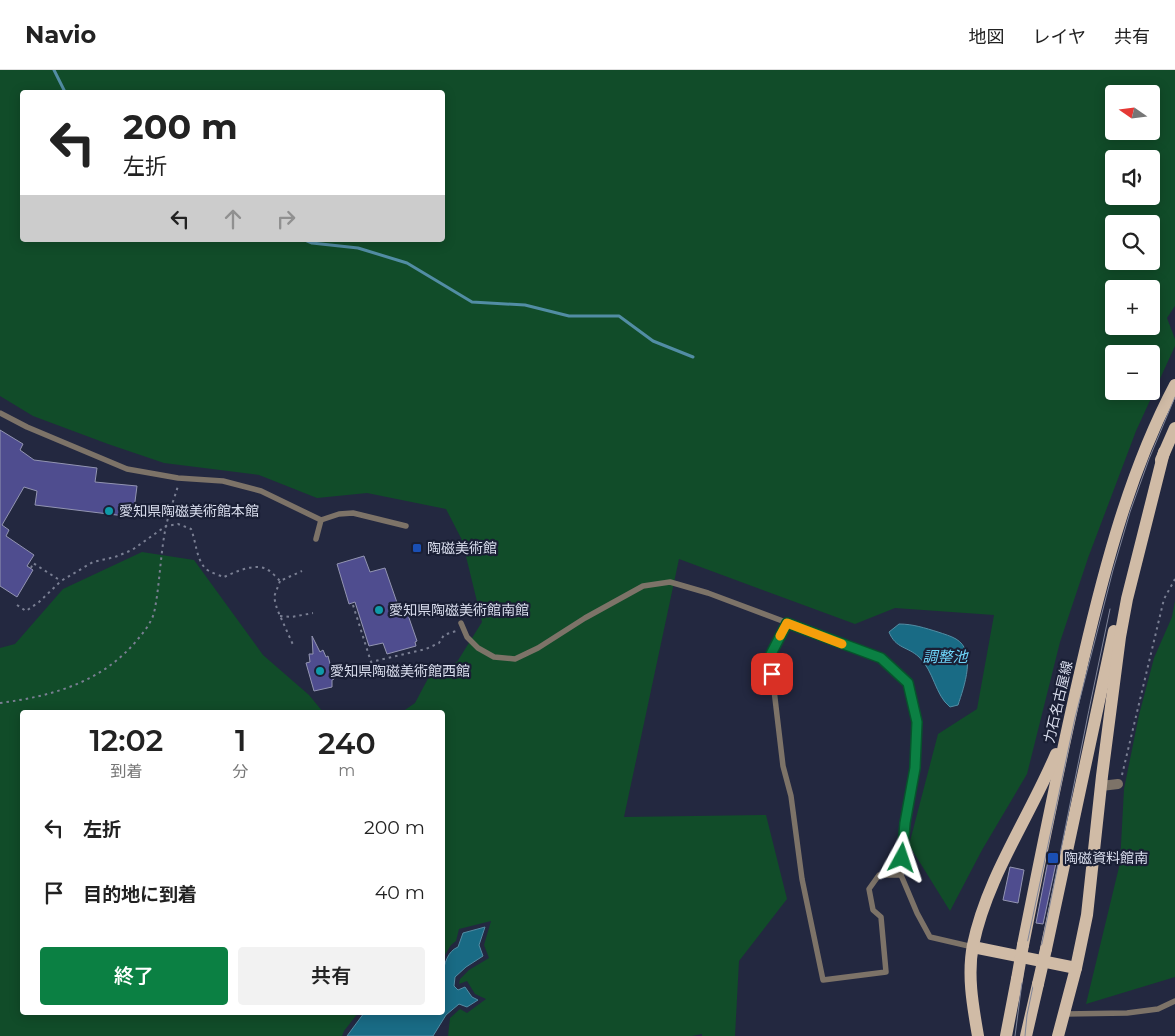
<!DOCTYPE html>
<html lang="ja">
<head>
<meta charset="utf-8">
<style>
  body { margin:0; font-family:Montserrat,"Noto Sans JP",sans-serif; background:#f2f2f2; color:#222; height:100vh; display:flex; flex-direction:column; font-size:19px; white-space:nowrap }
  * { box-sizing:border-box; margin:0 }
  p { font-size:16px; color:#767676 }
  .icon { flex:none; width:28px; height:28px; fill:none; stroke:currentColor; stroke-width:2; stroke-linecap:round; stroke-linejoin:round }
  .map { position:relative; flex:1; overflow:hidden }
  .details { position:absolute; left:20px; top:640px; width:425px; height:305px; display:flex; flex-direction:column; background:#fff; border-radius:5px; box-shadow:0 2px 12px #0003 }
  .details>* { flex:none }
  .banner { position:absolute; left:20px; top:20px; width:425px; height:152px; border-radius:5px; box-shadow:0 2px 12px #0003; background:#fff; color:#222; overflow:hidden }
  .needle { width:32px; rotate:284deg }
  .tools { position:absolute; left:1105px; top:15px; display:grid; gap:10px }
  .tools a { display:grid; place-items:center; width:55px; height:55px; border-radius:5px; background:#fff; box-shadow:0 2px 12px #0003; font-size:25px }
  .pin { position:absolute; display:grid; place-items:center; width:42px; height:42px; color:#fff; margin:-21px; border-radius:10px; box-shadow:0 2px 8px #0006 }
  .me { position:absolute; width:55px; margin:-28px; rotate:5deg; stroke-linejoin:round; filter:drop-shadow(0 0 4px #0008) }
  .turn { display:flex; align-items:center; gap:18px; height:105px; padding:0 20px; font-size:22px }
  .turn .icon { width:65px; height:65px; stroke-width:2.5 }
  .turn b { display:block; font-size:35px; line-height:42px }
  .lanes { display:flex; align-items:center; height:48px; padding:0 20px; background:#0003; justify-content:center; gap:25px; direction:ltr }
  .lanes .off { opacity:.35 }
  .eta { display:flex; justify-content:space-evenly; align-items:center; height:85px; text-align:center }
  .eta b { font-size:30px; font-weight:600; line-height:35px }
  .button { display:flex; gap:10px; margin-top:auto; padding:10px 20px }
  .button a { flex:1; height:58px; border-radius:5px; background:#0b8043; color:#fff; font-size:20px; font-weight:600; line-height:58px; text-align:center }
  .button a+a { background:#f2f2f2; color:#222 }
  ul { padding:0; list-style:none }
  li { display:flex; align-items:center; gap:15px; height:65px; padding:0 20px }
  li div { flex:1 }
  li b { display:block; font-size:19px }
  li em { font-style:normal }
  header { display:flex; align-items:center; gap:30px; box-sizing:border-box; height:70px; padding:0 25px; background:#fff; border-bottom:1px solid #e0e0e0 }
  header strong { font-size:24px }
  nav { display:flex; gap:28px; margin-inline-start:auto; font-size:18px }
  .map>svg:first-child { display:block }
  .green { fill:#114c29; fill-rule:evenodd }
  .water { fill:#196b85; stroke:#528da4 }
  .lines { fill:none; stroke-linecap:round; stroke-linejoin:round }
  .stream { stroke:#528da4; stroke-width:3 }
  .building { fill:#4f4d8f; stroke:#9395b2 }
  .path { stroke:#7a7f93; stroke-width:2; stroke-dasharray:2.5 4; stroke-linecap:butt }
  .service { stroke:#7d7368; stroke-width:5.5 }
  .minor { stroke:#7d7368; stroke-width:10 }
  .primary { stroke:#d0bba6; stroke-width:12 }
  .tram { stroke:#808599; stroke-width:1 }
  .primary-bridge { stroke:#d0bba6; stroke-width:12 }
  .route-casing { stroke:#07532c; stroke-width:12 }
  .route { stroke:#0b8043; stroke-width:9 }
  .slow { stroke:#f59e0b; stroke-width:9 }
  .culture-dot { fill:#0f9aa8; stroke:#1a1f35; stroke-width:2 }
  .transit-dot { fill:#1a4fb4; stroke:#1a1f35; stroke-width:2 }
  .labels { text-anchor:middle; stroke-width:4.5; stroke-linejoin:round; paint-order:stroke }
  .poi-label { font-size:14px; fill:#d8dcec; stroke:#1a1f35; text-anchor:start }
  .street-label { font-size:14px; fill:#d8dcec; stroke:#1a1f35 }
  .water-label { font-size:15px; font-style:italic; fill:#6ed5f9; stroke:#1a1f35 }
</style>
</head>
<body>
<header>
<strong>Navio</strong>
<nav><a>地図</a><a>レイヤ</a><a>共有</a></nav>
</header>
<div class="map">
<svg width="1175" height="966" viewBox="0 0 1175 966">
  <rect width="100%" height="100%" fill="#232840"/>
  <g class="green">
    <path d="M0 0H1175V236L1167 248 1175 269V276L1136 361 1088 488 1060 572 1027 704 982 780 950 841 909 775 938 664 977 639 994 545 895 538 855 554 679 489 624 747 766 745 787 829 739 891 735 966H702V964L692 966H448L450 948 460 939 467 943 486 929 475 924 467 911 459 914 460 909 469 900 489 888 484 875 491 851 459 859 456 871 451 875 443 888 442 642H402L415 633 432 601 457 592 482 552 462 470 446 439 367 423 317 428 259 405 164 393 108 374 33 346 0 326ZM22 22H442V170H22ZM1114 24H1151V61H1114ZM1114 89H1151V126H1114ZM1114 154H1151V191H1114ZM1114 219H1151V256H1114ZM1114 284H1151V321H1114Z"/>
    <path d="M142 482 194 490 263 585 309 625 323 642H22V942L358 943 344 961 342 966H0V578L15 574 63 519Z"/>
    <path d="M1175 531V907L1086 934 1120 793 1124 719 1139 645 1154 588 1172 547Z"/>
  </g>
  <g class="water">
    <path d="M899 554C913 554 925 558 938 562 944 564 951 566 956 569 977 581 964 617 958 635L950 637C935 625 934 601 919 587 907 576 896 579 889 562Z"/>
    <path d="M485 857 479 875 483 886 466 897 455 907 454 916 458 920 465 917 472 927 478 930 467 937 459 934 446 945 433 966H347L364 943 442 942C442 925 438 885 458 877L463 863Z"/>
  </g>
  <g class="lines">
    <g class="stream">
      <path d="M54 0 65 22"/>
      <path d="M305 170 312 173 358 178 407 193 472 232 525 235 569 246H619L653 271 693 287"/>
    </g>
  </g>
  <g class="building">
    <path d="M0 360 23 374 20 380 34 390 97 398 95 412 137 416 133 447 35 435 37 421 24 417 2 455 9 460 6 466 34 485 27 496 33 500 17 527 0 516Z"/>
    <path d="M364 486 370 502 385 498 402 547 408 545 417 571 415 572 416 576 387 584 383 573 369 576 355 532 349 534 337 494Z"/>
    <path d="M312 566 320 582 323 580 326 587 328 586 334 609 332 610V617L314 621 306 593 310 592 309 584H313Z"/>
    <path d="M1048 791 1056 793 1043 854 1036 853Z"/>
    <path d="M1010 797 1024 800 1018 833 1003 830Z"/>
  </g>
  <g class="lines">
    <g class="path">
      <path d="M31 498 33 493 61 511"/>
      <path d="M280 511 274 527 277 539 294 577"/>
      <path d="M17 535 26 541 39 532 61 511 93 492 115 487 132 480 166 456 178 454 191 459C196 471 196 488 205 498 209 502 218 505 224 507 235 502 256 492 268 500 272 502 277 508 280 511L302 501"/>
      <path d="M353 535 371 592 426 579 439 573 444 565 456 561"/>
      <path d="M280 546 292 547 313 543"/>
      <path d="M0 633C53 626 103 612 138 569 144 562 151 553 154 543 160 515 160 485 166 456 169 443 174 429 178 416"/>
      <path d="M1122 705 1164 529 1175 509"/>
    </g>
    <g class="service">
      <path d="M0 343 27 357 127 399 178 408 223 411 261 421 321 450 339 444 353 443 406 456"/>
      <path d="M316 469 321 450"/>
      <path d="M461 553 467 567 478 578 494 587 515 589 538 578 585 548 643 516 670 512 708 523 881 588 908 613 917 652 915 698 905 753 901 805 917 843 930 867 973 877"/>
      <path d="M787 553 770 586 783 696 791 726 802 809 823 910 886 902 881 847 873 840 869 819 879 805H901"/>
      <path d="M1065 944 1127 943 1158 939 1175 931"/>
    </g>
    <path class="minor" d="M1101 716 1118 714"/>
    <g class="primary">
      <path d="M1161 390 1175 358"/>
      <path d="M1023 875C1042 779 1061 684 1083 590 1105 496 1130 400 1175 315"/>
      <path d="M973 877 1076 898"/>
      <path d="M1046 879 1114 561"/>
      <path d="M978 966C973 937 967 905 973 875 987 807 1029 748 1056 684"/>
      <path d="M1006 966 1017 909"/>
      <path d="M1026 966 1038 914"/>
      <path d="M1058 966 1076 898 1087 845 1102 706 1120 567 1127 529 1164 382"/>
    </g>
    <g class="tram">
      <path d="M1015 966 1027 874 1075 648 1113 500 1130 442 1149 389 1175 327"/>
      <path d="M1025 966 1027 945C1056 810 1081 674 1110 539"/>
    </g>
    <g class="primary-bridge">
      <path d="M1017 909 1023 875"/>
      <path d="M1038 914 1046 879"/>
    </g>
  </g>
  <g class="lines">
    <defs>
      <path id="route" d="M772 604 770 586 787 553 881 588 908 613 917 652 915 698 905 753 902 788"/>
    </defs>
    <use href="#route" class="route-casing"/>
    <use href="#route" class="route"/>
    <path class="slow" d="M780 566 787 553 842 574"/>
  </g>
  <g class="culture-dot">
    <circle cx="109" cy="441" r="5"/>
    <circle cx="379" cy="540" r="5"/>
    <circle cx="320" cy="601" r="5"/>
  </g>
  <g class="transit-dot">
    <rect x="412" y="473" width="10" height="10" rx="2.5"/>
    <rect x="1047" y="782" width="12" height="12" rx="2.5"/>
  </g>
  <g class="labels">
    <g class="poi-label">
      <text x="119" y="446">愛知県陶磁美術館本館</text>
      <text x="427" y="483">陶磁美術館</text>
      <text x="389" y="545">愛知県陶磁美術館南館</text>
      <text x="330" y="606">愛知県陶磁美術館西館</text>
      <text x="1064" y="793">陶磁資料館南</text>
    </g>
    <g class="street-label">
      <text transform="translate(1058 632) rotate(-77)" y="5">力石名古屋線</text>
    </g>
    <g class="water-label">
      <text x="945" y="592">調整池</text>
    </g>
  </g>
</svg>
<div class="tools">
<a><svg class="needle" viewBox="-14 -14 28 28"><path d="M0-13l5 13h-10z" fill="#e53935"/><path d="M0 13l5-13h-10z" fill="#767676"/></svg></a>
<a><svg class="icon" aria-label="sound" viewBox="0 0 24 24"><path d="M4 9h4l5-4v14l-5-4H4zM17 9q2 3 0 6"/></svg></a>
<a><svg class="icon" aria-label="search" viewBox="0 0 24 24"><circle cx="10" cy="10" r="6"/><path d="M15 15l6 6"/></svg></a>
<a>+</a>
<a>−</a>
</div>
<div class="pin" style="left:772px;top:604px;background:#d93025"><svg class="icon" aria-label="arrive" viewBox="0 0 24 24"><path d="M6 21V4h12l-3 4 3 4H6"/></svg></div>
<svg class="me" style="left:902px;top:788px" viewBox="-20 -20 40 40"><path d="M0-17L14 15 0 8-14 15z" fill="#0b8043" stroke="#fff" stroke-width="4"/></svg>
<div class="banner">
<div class="turn"><svg class="icon" aria-label="left" viewBox="0 0 24 24"><path d="M17 20v-9H6M10 6l-5 5 5 5"/></svg><div><b>200 m</b>左折</div></div>
<div class="lanes"><svg class="icon" aria-label="left" viewBox="0 0 24 24"><path d="M17 20v-9H6M10 6l-5 5 5 5"/></svg><svg class="icon off" aria-label="ahead" viewBox="0 0 24 24"><path d="M12 20V5M6 11l6-6 6 6"/></svg><svg class="icon off" aria-label="right" viewBox="0 0 24 24"><path d="M7 20v-9h11M14 6l5 5-5 5"/></svg></div>
</div>
<section class="details">
<div class="eta">
<div><b>12:02</b><p>到着</p></div>
<div><b>1</b><p>分</p></div>
<div><b>240</b><p>m</p></div>
</div>
<ul>
<li><svg class="icon" aria-label="left" viewBox="0 0 24 24"><path d="M17 20v-9H6M10 6l-5 5 5 5"/></svg><div><b>左折</b></div><em>200 m</em></li>
<li><svg class="icon" aria-label="arrive" viewBox="0 0 24 24"><path d="M6 21V4h12l-3 4 3 4H6"/></svg><div><b>目的地に到着</b></div><em>40 m</em></li>
</ul>
<div class="button"><a>終了</a><a>共有</a></div>
</section>
</div>
</body>
</html>
